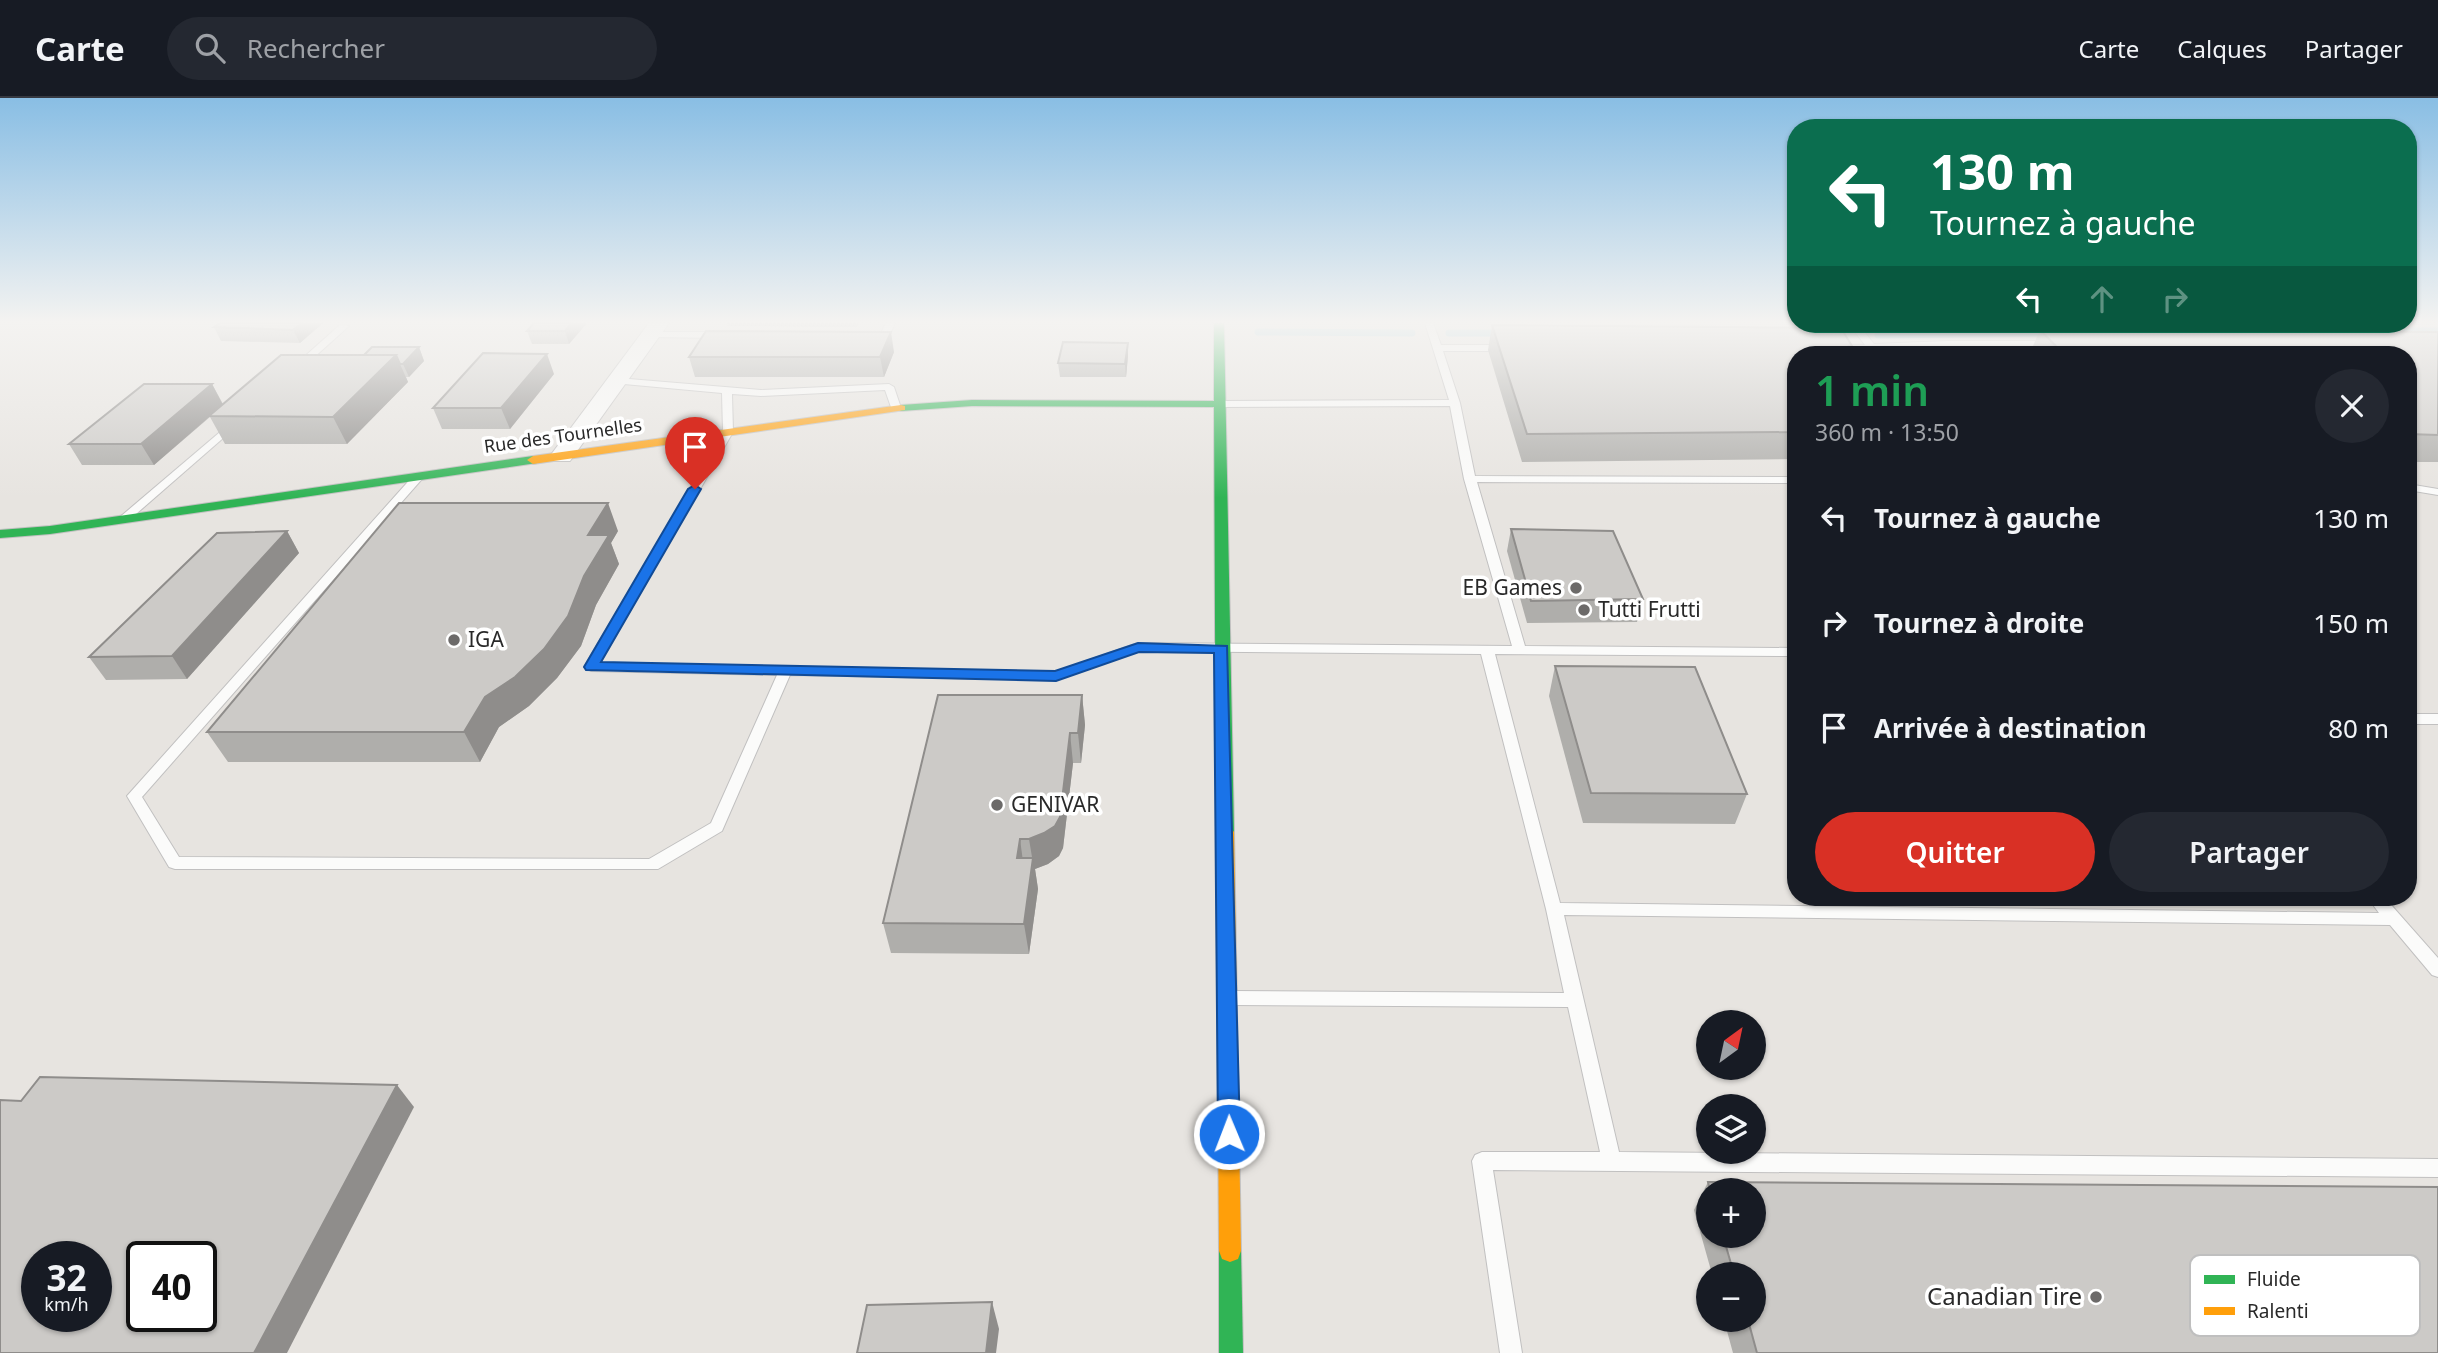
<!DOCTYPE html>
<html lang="fr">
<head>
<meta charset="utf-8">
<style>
  body { margin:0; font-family:"Noto Sans",sans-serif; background:#242831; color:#f1f3f6; height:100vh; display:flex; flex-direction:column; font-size:26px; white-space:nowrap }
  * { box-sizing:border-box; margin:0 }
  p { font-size:23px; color:#9ea1a6 }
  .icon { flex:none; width:38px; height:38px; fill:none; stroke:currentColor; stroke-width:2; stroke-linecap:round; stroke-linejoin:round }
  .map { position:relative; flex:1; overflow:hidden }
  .panel { position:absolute; left:1787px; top:248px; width:630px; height:560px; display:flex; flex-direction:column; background:#171b24; border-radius:28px; box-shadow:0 2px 5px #0004 }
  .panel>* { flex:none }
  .banner { position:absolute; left:1787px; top:21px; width:630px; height:214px; border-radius:28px; box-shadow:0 2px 5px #0004; background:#0b6e4f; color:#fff; overflow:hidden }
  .needle { width:46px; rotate:33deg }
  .controls { position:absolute; left:1696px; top:912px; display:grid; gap:14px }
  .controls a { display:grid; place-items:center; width:70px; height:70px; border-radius:50%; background:#171b24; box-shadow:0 2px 5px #0004; font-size:35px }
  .speed { position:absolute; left:21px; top:1143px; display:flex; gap:14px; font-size:35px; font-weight:700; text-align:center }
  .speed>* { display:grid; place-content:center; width:91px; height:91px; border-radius:50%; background:#171b24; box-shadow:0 2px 5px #0004; line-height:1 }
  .speed small { font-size:18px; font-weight:400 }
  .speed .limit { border:4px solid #111; border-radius:10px; background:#fff; color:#111 }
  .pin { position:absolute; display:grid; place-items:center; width:60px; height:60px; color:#fff; margin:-72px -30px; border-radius:50% 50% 50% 0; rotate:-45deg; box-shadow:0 0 7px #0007 }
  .pin .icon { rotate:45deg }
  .me { position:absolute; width:77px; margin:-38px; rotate:359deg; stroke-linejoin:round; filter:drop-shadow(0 0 5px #0008) }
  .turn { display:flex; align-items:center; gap:24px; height:147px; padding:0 28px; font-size:32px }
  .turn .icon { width:91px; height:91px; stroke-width:2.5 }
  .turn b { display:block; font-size:49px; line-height:60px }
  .lanes { display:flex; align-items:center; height:66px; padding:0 28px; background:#0003; justify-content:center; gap:35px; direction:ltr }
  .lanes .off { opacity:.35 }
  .round { display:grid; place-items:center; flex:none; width:74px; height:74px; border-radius:37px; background:#242831 }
  .overview { display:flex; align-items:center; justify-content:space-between; height:119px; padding:0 28px }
  h1 { font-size:42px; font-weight:600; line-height:52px; color:#1e9e55 }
  .cta { display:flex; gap:14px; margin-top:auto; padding:14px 28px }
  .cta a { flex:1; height:80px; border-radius:42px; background:#d93025; color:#fff; font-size:28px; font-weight:600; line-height:80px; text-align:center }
  .cta a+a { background:#242831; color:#f1f3f6 }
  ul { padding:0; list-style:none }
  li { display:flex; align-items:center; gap:21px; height:105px; padding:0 28px }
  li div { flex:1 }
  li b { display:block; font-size:26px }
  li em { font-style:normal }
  header { display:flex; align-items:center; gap:42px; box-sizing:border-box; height:98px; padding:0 35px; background:#171b24; border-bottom:2px solid #363941 }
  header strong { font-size:33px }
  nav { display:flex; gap:38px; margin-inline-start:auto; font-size:24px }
  .search { width:490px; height:63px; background:#242831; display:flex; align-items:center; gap:18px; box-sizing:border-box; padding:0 24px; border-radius:38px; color:#9ea1a6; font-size:26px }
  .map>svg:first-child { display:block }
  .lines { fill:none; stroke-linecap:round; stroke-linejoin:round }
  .stream { stroke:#9ccedf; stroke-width:7 }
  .lane-casing { stroke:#c1c0c0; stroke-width:2 }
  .street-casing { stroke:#c1c0c0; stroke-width:2 }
  .fast-casing { stroke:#c1c0c0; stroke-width:2 }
  .slow-casing { stroke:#c1c0c0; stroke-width:2 }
  .lane { fill:#fbfbfa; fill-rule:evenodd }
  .street { fill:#fbfbfa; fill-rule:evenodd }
  .fast { fill:#30b455; fill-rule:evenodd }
  .slow { fill:#ff9f0a; fill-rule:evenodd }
  .wall { fill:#afaeab; fill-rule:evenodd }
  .shaded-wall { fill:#8f8d8b }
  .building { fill:#cccac7; stroke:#8f8d8b; stroke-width:2; fill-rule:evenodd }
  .route { fill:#1a73e8; stroke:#114b97; stroke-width:2 }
  .poi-dot { fill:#6c6a69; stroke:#fff; stroke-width:2.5 }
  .labels { text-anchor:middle; stroke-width:7; stroke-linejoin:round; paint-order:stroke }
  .far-street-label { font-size:18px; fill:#292929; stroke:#fff }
  .poi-label { font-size:21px; fill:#292929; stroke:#fff; text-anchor:start }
  .near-poi-label { font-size:24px; fill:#292929; stroke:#fff; text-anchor:end }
  .key { fill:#fff; stroke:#bfbfbf; stroke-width:2 }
  .key-label { font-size:19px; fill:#292929 }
</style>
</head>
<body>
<header>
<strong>Carte</strong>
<div class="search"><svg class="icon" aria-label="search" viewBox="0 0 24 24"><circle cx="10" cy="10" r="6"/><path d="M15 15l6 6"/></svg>Rechercher</div>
<nav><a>Carte</a><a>Calques</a><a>Partager</a></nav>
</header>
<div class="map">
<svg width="2438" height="1255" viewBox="0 0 2438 1255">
  <rect width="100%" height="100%" fill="#e7e4e0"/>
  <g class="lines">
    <g class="stream">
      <path d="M2125 233H2438"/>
      <path d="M1258 234 1412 235"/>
      <path d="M1449 235H1499"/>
      <path d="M1878 237 2048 235"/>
    </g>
    <defs>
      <g id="lane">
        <path d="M886 225H895L888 240H869V236L881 235Z"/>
        <path d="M1425 225H1433L1441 247H1506L1511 250 1506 253H1443L1460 305 1475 378 1796 379V385L1477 384 1525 548 1796 550V558L1495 556 1560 805 2379 815 2368 800H2385L2438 860V879L2432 877 2390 827 1564 817 1619 1054 2438 1061V1079L1493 1072 1522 1255H1500L1472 1063 1475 1057 1482 1054H1600L1568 909 1232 907 1226 905 1223 900 1226 895 1232 893 1564 895 1546 811 1481 556 1139 553 1056 582 790 577 722 733 658 771H175L169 769 127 698 414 377 418 376 424 379 422 381 142 699 179 759 649 761 711 725 777 577 591 573 584 569 723 334 722 295 613 285V281L617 280 761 292 889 286 894 289 901 310 900 312H892L885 292 761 298 732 296 733 334 600 565 1055 574 1138 545 1512 548 1464 381 1450 308 1218 309 1213 306 1218 303 1449 302Z"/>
        <path d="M341 226 349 228 301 271H295V267Z"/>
        <path d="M1849 226H1858L1874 246 1948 243H2052L2057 246 2052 249H1948L1879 252 1881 255 1879 257H1873L1869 252 1831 253 1829 251 1834 248 1865 247Z"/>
        <path d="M650 234H722L727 237 722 240 647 239 645 237Z"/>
        <path d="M233 323 238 326 237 328 128 423H120V419Z"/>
        <path d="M2408 386 2438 391V397L2408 392Z"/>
        <rect x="2408" y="616" width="30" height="10"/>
      </g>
      <path id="street" d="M649 225H669L570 363H554L550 358Z"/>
      <g id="fast">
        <path d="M1214 225H1224L1234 734 1231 738H1219L1216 734 1214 309 972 308 901 313 895 310 901 307 972 302 1214 303Z"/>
        <path d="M533 358 539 362 537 365 50 436 0 440V432L50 428Z"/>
        <path d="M1230 1142 1238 1145 1241 1153 1243 1255H1219V1153L1222 1145Z"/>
      </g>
      <g id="slow">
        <path d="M901 307 905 308V312L533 366 527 362 533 358Z"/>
        <path d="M1225 728 1231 730 1234 734 1241 1153 1238 1161 1230 1164 1222 1161 1219 1153 1216 734 1219 730Z"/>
      </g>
    </defs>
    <use href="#lane" class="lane-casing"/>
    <use href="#street" class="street-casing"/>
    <use href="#fast" class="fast-casing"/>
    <use href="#slow" class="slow-casing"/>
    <use href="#lane" class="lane"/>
    <use href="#street" class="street"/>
    <use href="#fast" class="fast"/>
    <use href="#slow" class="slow"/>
  </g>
  <g class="wall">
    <path d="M323 225 300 245 221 243 214 229Z"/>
    <path d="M534 225H587L569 246H532L527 233Z"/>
    <path d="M727 225H859L857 229 728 228Z"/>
    <path d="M1492 227 1852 248 1849 257H1796V361L1522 364 1488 252Z"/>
    <path d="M2040 232 2438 234V364H2408V257H2029Z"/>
    <path d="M1128 245V258L1126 279H1060L1058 265Z"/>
    <path d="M419 249 424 263 409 279H406L408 284 347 346H225L210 319 154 367H82L69 346 212 286 223 306 364 257Z"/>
    <path d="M894 254 884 279H695L689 259Z"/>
    <path d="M554 276 510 331H442L433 310Z"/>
    <path d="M1511 431 1643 501 1637 524 1527 525 1507 453Z"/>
    <path d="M287 433 299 455 187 581 106 582 89 559Z"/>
    <path d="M618 433 611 445 619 466 596 507 581 548 557 580 529 608 499 629 480 664H228L207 634Z"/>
    <path d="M1555 568 1747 696 1735 726 1583 725 1549 598Z"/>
    <path d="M1082 597 1085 627 1081 665H1073L1063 750 1059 758 1048 766 1035 771 1038 791 1029 856 891 855 883 825Z"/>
    <path d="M1708 1084 2438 1089V1255H1733L1724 1222H1754V1176H1712L1694 1112ZM1708 1092H1754V1138H1708Z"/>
  </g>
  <g class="shaded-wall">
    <path d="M302 225H323L300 245 293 232Z"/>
    <path d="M571 225H587L569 246 565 233Z"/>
    <path d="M891 234 894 254 884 279 880 259Z"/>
    <path d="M1128 245V258L1126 279 1125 266Z"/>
    <path d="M1852 248 1849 257H1824L1825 253Z"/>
    <path d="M419 249 424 263 409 279 403 266Z"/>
    <path d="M547 256 554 276 510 331 501 310Z"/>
    <path d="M396 257 408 284 347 346 333 319Z"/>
    <path d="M212 286 223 307 154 367 141 346Z"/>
    <path d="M608 405 618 433 611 445 619 466 596 507 581 548 557 580 529 608 499 629 480 664 464 634 485 599Z"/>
    <path d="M287 433 299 455 187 581 172 558Z"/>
    <path d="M1082 597 1085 627 1081 665 1078 635Z"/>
    <path d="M1070 635 1073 665 1063 750 1059 758 1048 766 1035 771 1038 791 1029 856 1024 826 1033 765 1029 741Z"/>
    <path d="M1020 741 1024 771 1017 760Z"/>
    <path d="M397 987 414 1009 287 1255H254Z"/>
    <path d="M992 1204 999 1231 996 1255H986Z"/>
  </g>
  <g class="building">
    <path d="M220 225H302L293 232 214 229Z"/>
    <path d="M534 225H571L565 233H527Z"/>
    <path d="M1492 227 1841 230 1852 248 1825 253 1828 257H1796V334L1527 336Z"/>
    <path d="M2040 232 2438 234V337L2408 336V257H2058L2055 254H2062Z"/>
    <path d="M706 233 891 234 880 259H689Z"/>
    <path d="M1063 244 1128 245 1125 266 1058 265Z"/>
    <path d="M372 249H419L403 266H400L396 257H364Z"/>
    <path d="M483 255 547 256 501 310H433Z"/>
    <path d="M281 257H396L333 319 209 318Z"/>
    <path d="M144 286H212L141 346H69Z"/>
    <path d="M399 405H608L588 437H609L584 478 568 518 544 551 515 579 485 599 464 634H207Z"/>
    <path d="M1511 431 1613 433 1643 501 1531 503Z"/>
    <path d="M287 433 172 558 89 559 217 435Z"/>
    <path d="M1555 568 1695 569 1747 696 1591 695Z"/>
    <path d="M938 597H1082L1078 635H1070L1060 719 1055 728 1044 735 1029 741H1020L1017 760H1033L1024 826 883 825Z"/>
    <path d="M40 979 397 987 254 1255H0V1002L21 1003ZM37 1158H96V1218H37ZM142 1158H201V1218H142Z"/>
    <path d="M1708 1084 2438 1089V1255H1757L1748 1222H1754V1176H1734L1723 1138H1754V1092H1710Z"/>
    <path d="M992 1204 986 1255H857L867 1207Z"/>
  </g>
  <linearGradient id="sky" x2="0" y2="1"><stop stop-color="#89bee4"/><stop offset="0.56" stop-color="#f4f3f1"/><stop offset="1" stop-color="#f4f3f1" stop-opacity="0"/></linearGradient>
  <rect width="2438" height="400" fill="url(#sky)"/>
  <path class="route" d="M695 387 701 391 601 564 1055 573 1138 545 1227 548 1240 1036 1237 1043 1229 1046 1221 1043 1218 1036 1214 555 1139 554 1056 583 586 572 584 569 688 391Z"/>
  <g class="poi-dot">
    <circle cx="1576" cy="490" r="7"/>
    <circle cx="1584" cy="512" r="7"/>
    <circle cx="454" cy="542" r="7"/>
    <circle cx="997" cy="707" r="7"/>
    <circle cx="2096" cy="1199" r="7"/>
  </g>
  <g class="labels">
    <g class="far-street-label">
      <text transform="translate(563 338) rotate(-8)" y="6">Rue des Tournelles</text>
    </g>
    <g class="poi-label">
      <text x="1562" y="497" text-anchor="end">EB Games</text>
      <text x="1598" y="519">Tutti Frutti</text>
      <text x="468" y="549">IGA</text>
      <text x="1011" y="714">GENIVAR</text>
    </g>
    <g class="near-poi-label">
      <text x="2082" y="1207">Canadian Tire</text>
    </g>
  </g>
  <rect x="2190" y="1157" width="230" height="81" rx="10" class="key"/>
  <rect x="2204" y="1177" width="31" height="9" fill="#30b455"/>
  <rect x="2204" y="1209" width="31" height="8" fill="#ff9f0a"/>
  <g class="key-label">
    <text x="2247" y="1188">Fluide</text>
    <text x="2247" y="1220">Ralenti</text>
  </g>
</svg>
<div class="controls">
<a><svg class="needle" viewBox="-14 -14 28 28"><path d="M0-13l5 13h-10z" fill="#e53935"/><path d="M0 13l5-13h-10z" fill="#9ea1a6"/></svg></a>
<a><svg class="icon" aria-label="layers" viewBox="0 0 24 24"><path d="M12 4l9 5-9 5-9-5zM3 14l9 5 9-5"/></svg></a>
<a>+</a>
<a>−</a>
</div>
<div class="speed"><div>32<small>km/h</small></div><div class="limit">40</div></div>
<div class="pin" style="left:695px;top:391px;background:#d93025"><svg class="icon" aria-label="arrive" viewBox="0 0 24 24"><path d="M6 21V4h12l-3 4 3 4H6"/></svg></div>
<svg class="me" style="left:1229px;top:1036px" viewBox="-20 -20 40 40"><circle r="17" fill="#1a73e8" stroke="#fff" stroke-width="3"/><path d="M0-11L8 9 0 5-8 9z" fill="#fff"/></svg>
<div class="banner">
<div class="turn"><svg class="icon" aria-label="left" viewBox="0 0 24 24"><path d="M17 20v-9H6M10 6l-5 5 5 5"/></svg><div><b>130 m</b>Tournez à gauche</div></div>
<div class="lanes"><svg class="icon" aria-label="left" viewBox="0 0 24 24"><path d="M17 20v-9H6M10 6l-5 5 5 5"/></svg><svg class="icon off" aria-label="ahead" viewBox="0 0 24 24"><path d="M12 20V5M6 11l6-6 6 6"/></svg><svg class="icon off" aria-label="right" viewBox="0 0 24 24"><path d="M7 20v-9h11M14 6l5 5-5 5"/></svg></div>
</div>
<section class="panel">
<div class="overview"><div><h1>1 min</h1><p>360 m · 13:50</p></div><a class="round"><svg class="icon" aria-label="close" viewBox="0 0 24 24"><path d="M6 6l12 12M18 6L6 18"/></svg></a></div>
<ul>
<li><svg class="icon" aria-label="left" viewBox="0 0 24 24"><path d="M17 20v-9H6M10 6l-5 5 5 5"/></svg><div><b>Tournez à gauche</b></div><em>130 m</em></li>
<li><svg class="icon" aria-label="right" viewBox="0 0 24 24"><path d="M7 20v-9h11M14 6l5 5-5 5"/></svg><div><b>Tournez à droite</b></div><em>150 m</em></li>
<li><svg class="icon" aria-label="arrive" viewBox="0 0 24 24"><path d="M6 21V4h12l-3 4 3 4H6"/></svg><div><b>Arrivée à destination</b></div><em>80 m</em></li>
</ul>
<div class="cta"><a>Quitter</a><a>Partager</a></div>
</section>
</div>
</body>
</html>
